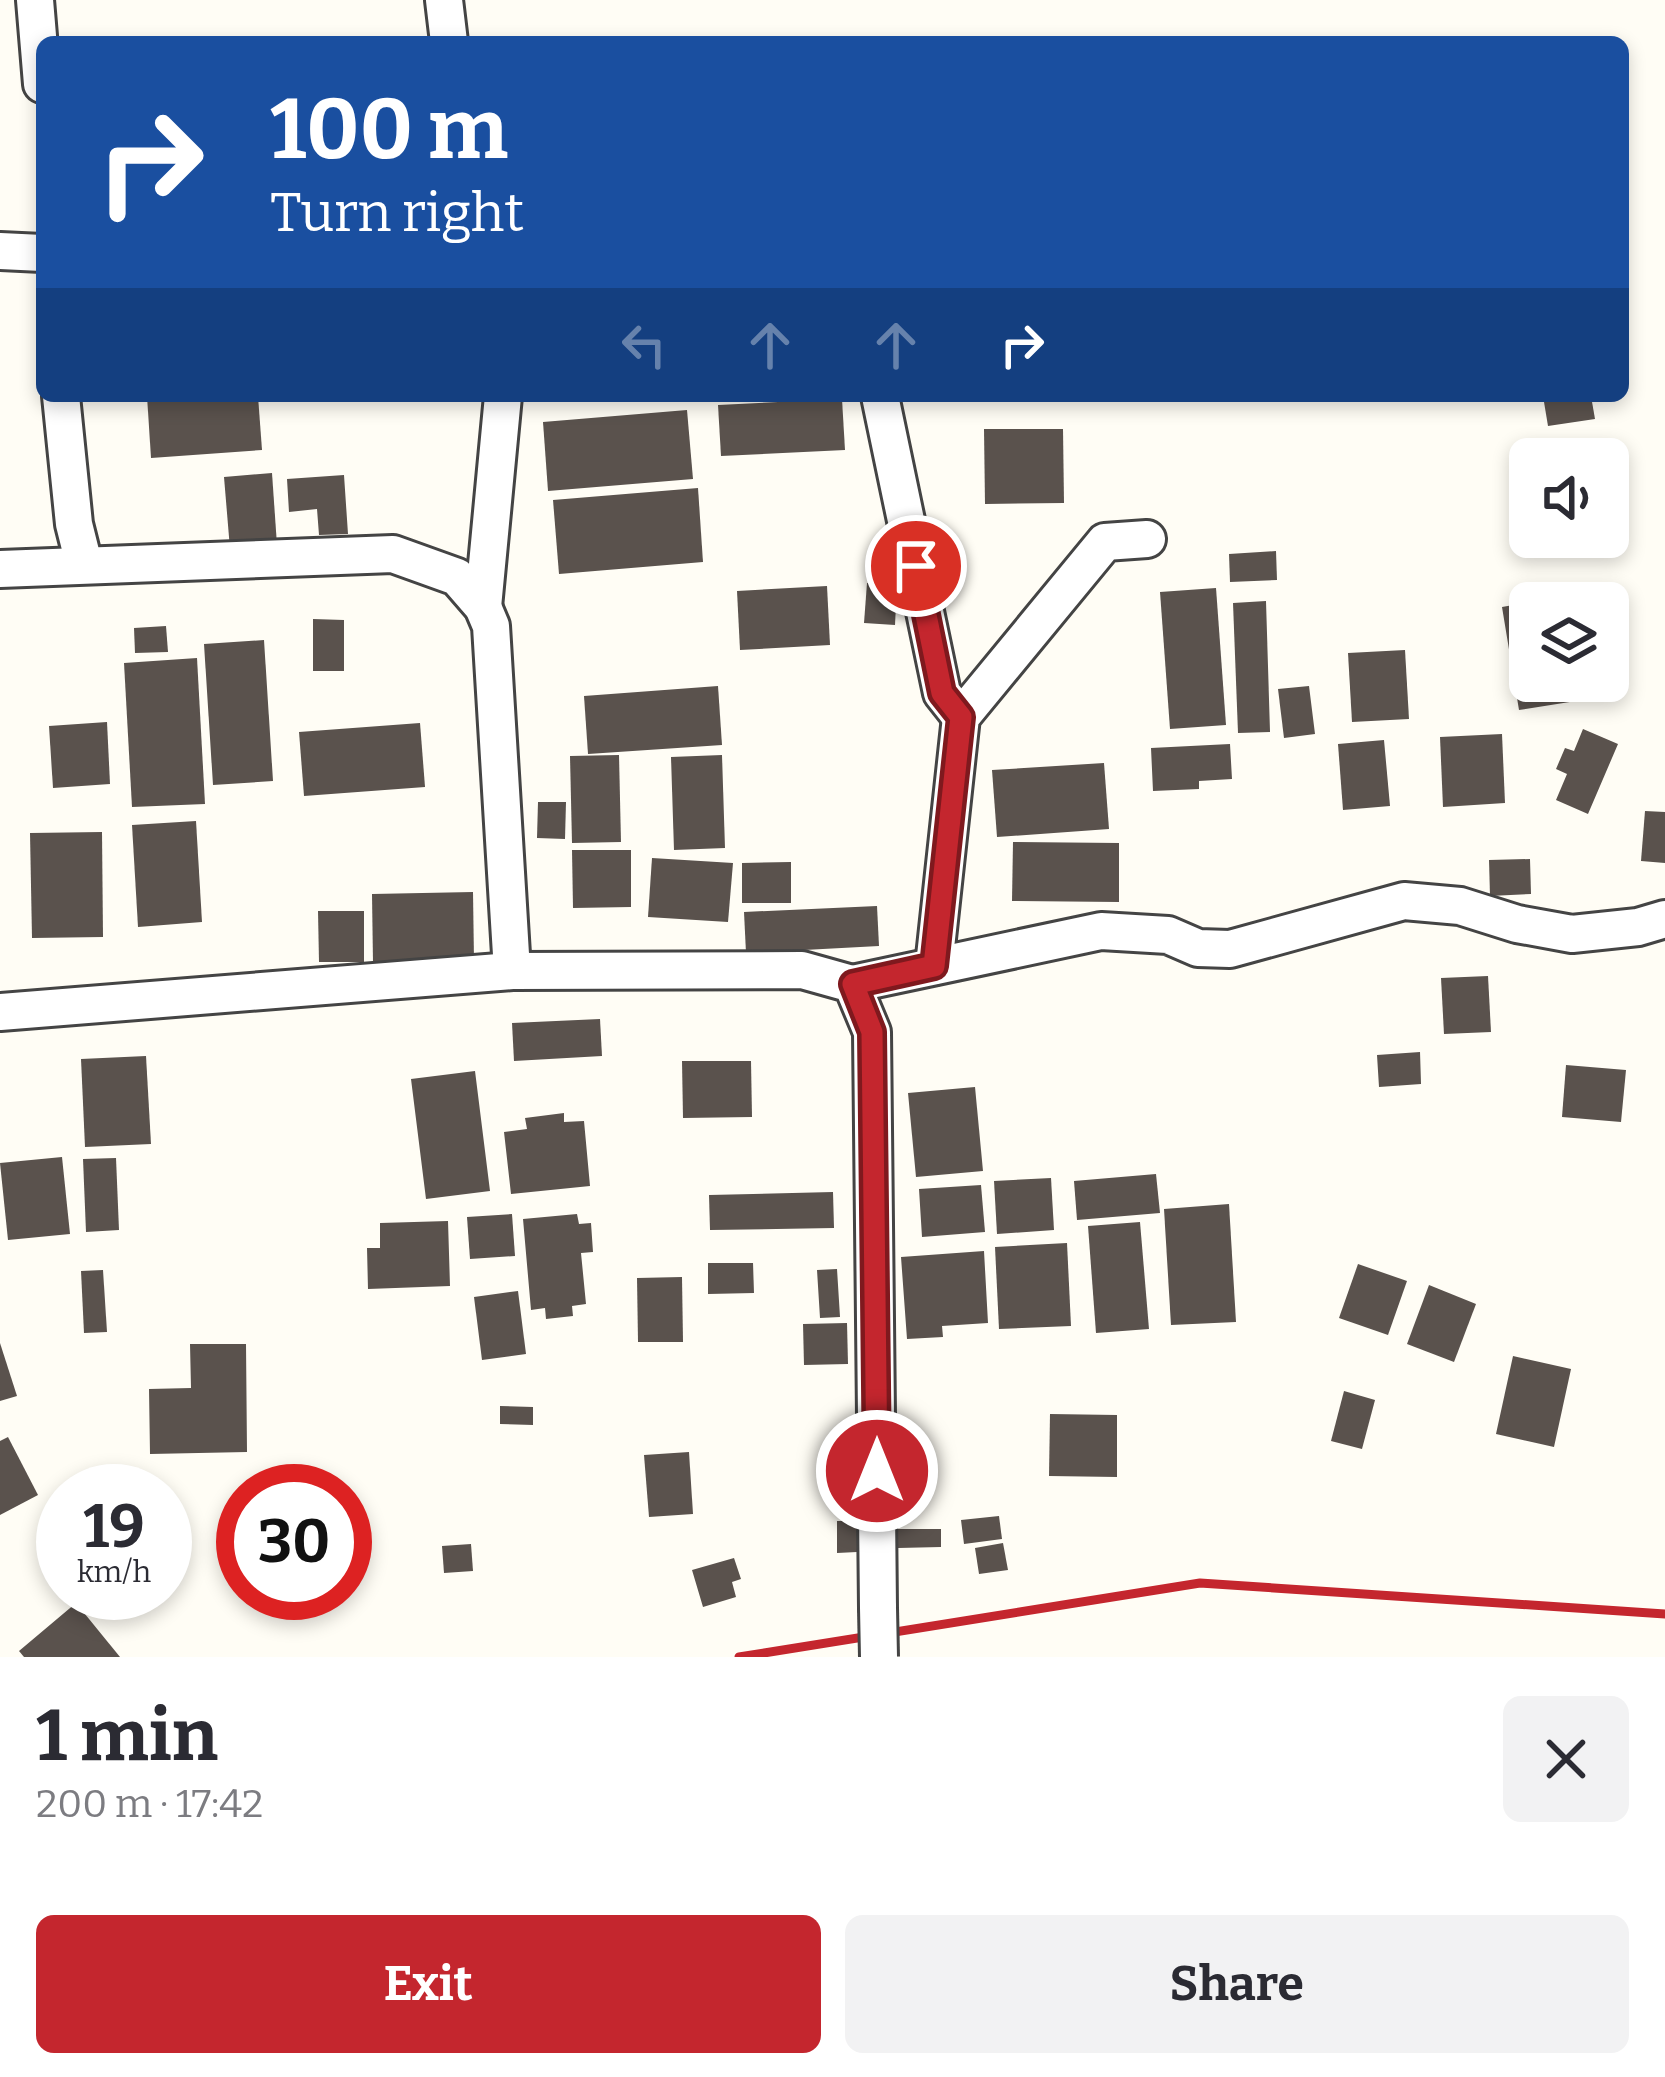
<!DOCTYPE html>
<html lang="en">
<head>
<meta charset="utf-8">
<style>
  body { margin:0; font-family:Bitter,serif; background:#f2f2f3; color:#2b2b33; height:100vh; display:flex; flex-direction:column; font-size:45px; white-space:nowrap }
  * { box-sizing:border-box; margin:0 }
  p { font-size:39px; color:#7c7c81 }
  .icon { flex:none; width:66px; height:66px; fill:none; stroke:currentColor; stroke-width:2; stroke-linecap:round; stroke-linejoin:round }
  .map { position:relative; height:1657px; overflow:hidden }
  .sheet { display:flex; flex-direction:column; background:#fff; flex:1 }
  .sheet>* { flex:none }
  .top-card { position:absolute; left:36px; top:36px; width:1593px; height:366px; border-radius:18px; box-shadow:0 6px 18px #0003; background:#1a4fa0; color:#fff; overflow:hidden }
  .tools { position:absolute; left:1509px; top:438px; display:grid; gap:24px }
  .tools a { display:grid; place-items:center; width:120px; height:120px; border-radius:18px; background:#fff; box-shadow:0 6px 18px #0003; font-size:60px }
  .speed { position:absolute; left:36px; top:1464px; display:flex; gap:24px; font-size:60px; font-weight:700; text-align:center }
  .speed>* { display:grid; place-content:center; width:156px; height:156px; border-radius:50%; background:#fff; box-shadow:0 6px 18px #0003; line-height:1 }
  .speed small { font-size:30px; font-weight:400 }
  .speed .limit { border:18px solid #d22; background:#fff; color:#111 }
  .pin { position:absolute; display:grid; place-items:center; width:102px; height:102px; color:#fff; margin:-51px; border:6px solid #fff; border-radius:50%; box-shadow:0 3px 12px #0007 }
  .me { position:absolute; width:132px; margin:-66px; rotate:0deg; stroke-linejoin:round; filter:drop-shadow(0 0 9px #0008) }
  .turn { display:flex; align-items:center; gap:42px; height:252px; padding:0 36px; font-size:54px }
  .turn .icon { width:156px; height:156px; stroke-width:2.5 }
  .turn b { display:block; font-size:84px; line-height:102px }
  .lanes { display:flex; align-items:center; height:114px; padding:0 36px; background:#0003; justify-content:center; gap:60px; direction:ltr }
  .lanes .off { opacity:.35 }
  .round { display:grid; place-items:center; flex:none; width:126px; height:126px; border-radius:18px; background:#f2f2f3 }
  .overview { display:flex; align-items:center; justify-content:space-between; height:204px; padding:0 36px }
  h1 { font-size:72px; font-weight:700; line-height:90px }
  .primary-button { display:flex; gap:24px; margin-top:auto; padding:24px 36px }
  .primary-button a { flex:1; height:138px; border-radius:18px; background:#c4262e; color:#fff; font-size:48px; font-weight:700; line-height:138px; text-align:center }
  .primary-button a+a { background:#f2f2f3; color:#2b2b33 }
  .map>svg:first-child { display:block }
  .building { fill:#5a524d }
  .lines { fill:none; stroke-linecap:round; stroke-linejoin:round }
  .minor-casing { stroke:#444; stroke-width:42 }
  .minor { stroke:#fff; stroke-width:36 }
  .rail { stroke:#c4262e; stroke-width:9 }
  .minor-bridge-casing { stroke:#444; stroke-width:42; stroke-linecap:butt }
  .minor-bridge { stroke:#fff; stroke-width:36 }
  .route-casing { stroke:#7f191e; stroke-width:30 }
  .route { stroke:#c4262e; stroke-width:21 }
</style>
</head>
<body>
<div class="map">
<svg width="1665" height="1657" viewBox="0 0 1665 1657">
  <rect width="100%" height="100%" fill="#fffdf5"/>
  <g class="building">
    <path d="M147 396H258L262 450 151 458Z"/>
    <path d="M1543 396H1591L1595 419 1548 426Z"/>
    <path d="M842 399 845 450 721 456 718 405Z"/>
    <path d="M687 410 693 479 548 491 543 422Z"/>
    <path d="M984 429H1063L1064 503 985 504Z"/>
    <path d="M272 473 277 545 230 549 224 477Z"/>
    <path d="M344 475 348 534 319 535 317 509 289 512 287 479Z"/>
    <path d="M698 488 703 562 559 574 553 500Z"/>
    <path d="M1276 551 1277 580 1230 582 1229 554Z"/>
    <path d="M867 583 897 585 895 625 864 623Z"/>
    <path d="M827 586 830 645 740 650 737 591Z"/>
    <path d="M1216 588 1226 725 1170 729 1160 592Z"/>
    <path d="M1266 601 1270 732 1238 733 1233 603Z"/>
    <path d="M1530 602V681H1573L1576 701 1519 710 1502 607Z"/>
    <path d="M313 619 344 620V671H313Z"/>
    <path d="M166 626 168 652 135 653 134 628Z"/>
    <path d="M264 640 273 781 213 785 204 644Z"/>
    <path d="M1405 650 1409 719 1352 722 1348 653Z"/>
    <path d="M197 658 205 804 132 807 124 663Z"/>
    <path d="M718 686 722 745 588 754 584 696Z"/>
    <path d="M1309 686 1315 734 1284 738 1278 689Z"/>
    <path d="M107 722 110 784 53 788 49 726Z"/>
    <path d="M420 723 425 787 304 796 299 732Z"/>
    <path d="M1583 729 1618 744 1588 814 1556 800 1567 774 1556 769 1565 748 1574 751Z"/>
    <path d="M1502 734 1505 803 1443 807 1440 737Z"/>
    <path d="M1384 740 1390 806 1343 810 1338 744Z"/>
    <path d="M1230 744 1232 779 1199 781V789L1153 791 1151 748Z"/>
    <path d="M619 755 621 842 572 843 570 756Z"/>
    <path d="M722 755 725 848 674 850 671 757Z"/>
    <path d="M1104 763 1109 829 997 837 992 770Z"/>
    <path d="M538 802H566L565 839 537 838Z"/>
    <path d="M1645 811 1665 812V863L1641 861Z"/>
    <path d="M196 821 202 922 138 927 132 825Z"/>
    <path d="M102 832 103 937 32 938 30 833Z"/>
    <path d="M1013 842 1119 843V902L1012 901Z"/>
    <path d="M572 850H631V907L573 908Z"/>
    <path d="M652 858 733 863 728 922 648 917Z"/>
    <path d="M1530 859 1531 894 1490 896 1489 860Z"/>
    <path d="M791 862V903H742V863Z"/>
    <path d="M473 892 474 961 373 963 372 894Z"/>
    <path d="M877 906 879 946 746 953 744 912Z"/>
    <path d="M318 911H364V962H319Z"/>
    <path d="M1488 976 1491 1032 1444 1034 1441 978Z"/>
    <path d="M600 1019 602 1056 514 1061 512 1023Z"/>
    <path d="M1420 1052 1421 1084 1379 1087 1377 1055Z"/>
    <path d="M146 1056 151 1144 85 1147 81 1059Z"/>
    <path d="M682 1061H751L752 1117 683 1118Z"/>
    <path d="M1566 1065 1626 1070 1621 1122 1562 1117Z"/>
    <path d="M475 1071 490 1191 426 1199 411 1079Z"/>
    <path d="M975 1087 983 1171 916 1177 908 1093Z"/>
    <path d="M564 1113V1122L584 1121 590 1186 511 1194 504 1132 527 1129 525 1118Z"/>
    <path d="M62 1157 70 1234 8 1240 0 1163Z"/>
    <path d="M116 1158 119 1230 86 1232 83 1159Z"/>
    <path d="M1156 1174 1160 1213 1077 1220 1074 1181Z"/>
    <path d="M1051 1178 1054 1230 997 1234 994 1181Z"/>
    <path d="M981 1185 985 1232 922 1237 919 1189Z"/>
    <path d="M833 1192 834 1228 710 1230 709 1195Z"/>
    <path d="M1229 1204 1236 1322 1171 1325 1164 1209Z"/>
    <path d="M512 1214 515 1256 470 1259 467 1217Z"/>
    <path d="M577 1214 579 1224 591 1223 593 1252 581 1253 586 1304 572 1306 573 1316 546 1319 545 1308 531 1310 523 1219Z"/>
    <path d="M448 1221 450 1286 368 1289 367 1248H380V1223Z"/>
    <path d="M1140 1222 1149 1329 1096 1333 1088 1226Z"/>
    <path d="M1067 1243 1071 1326 999 1329 995 1247Z"/>
    <path d="M984 1251 988 1323 942 1326 943 1337 907 1339 901 1257Z"/>
    <path d="M708 1263H753L754 1293 708 1294Z"/>
    <path d="M1358 1264 1407 1281 1388 1335 1339 1318Z"/>
    <path d="M837 1269 840 1317 820 1318 817 1270Z"/>
    <path d="M103 1270 107 1332 84 1333 81 1271Z"/>
    <path d="M682 1277 683 1342H638L637 1278Z"/>
    <path d="M1429 1285 1476 1304 1454 1362 1407 1344Z"/>
    <path d="M518 1291 526 1354 482 1360 474 1297Z"/>
    <path d="M847 1323 848 1364 804 1365 803 1324Z"/>
    <path d="M0 1343 17 1396 0 1401Z"/>
    <path d="M190 1344H246L247 1452 150 1454 149 1389 191 1388Z"/>
    <path d="M1513 1356 1571 1369 1554 1447 1496 1434Z"/>
    <path d="M1344 1391 1375 1400 1362 1449 1331 1441Z"/>
    <path d="M500 1406 533 1407V1425L500 1424Z"/>
    <path d="M1050 1414 1117 1415V1477L1049 1476Z"/>
    <path d="M8 1437 38 1495 0 1515V1441Z"/>
    <path d="M689 1452 693 1514 649 1517 644 1455Z"/>
    <path d="M999 1516 1002 1539 964 1544 961 1520Z"/>
    <path d="M837 1521H857V1552L837 1553Z"/>
    <path d="M897 1529H941V1547L898 1548Z"/>
    <path d="M1003 1543 1008 1570 979 1574 975 1548Z"/>
    <path d="M471 1544 473 1571 444 1573 442 1546Z"/>
    <path d="M734 1558 741 1579 732 1582 736 1597 703 1607 692 1570Z"/>
    <path d="M76 1603 120 1657H24L19 1651Z"/>
  </g>
  <g class="lines">
    <defs>
      <g id="minor">
        <path d="M35 0 42 84"/>
        <path d="M444 0 449 42"/>
        <path d="M0 251 42 253"/>
        <path d="M61 396 74 524 84 564"/>
        <path d="M880 396 942 693 961 717"/>
        <path d="M0 569 393 554 457 577 483 607 491 626 512 971 802 970 852 984 872 1032 878 1608"/>
        <path d="M483 607 503 396"/>
        <path d="M934 966 961 717 1105 542 1147 539"/>
        <path d="M852 984 1101 931 1168 935 1198 948 1230 949 1404 901 1460 906 1517 924 1572 934 1638 927 1665 919"/>
        <path d="M0 1012 512 971"/>
      </g>
    </defs>
    <use href="#minor" class="minor-casing"/>
    <use href="#minor" class="minor"/>
    <path class="rail" d="M739 1657 1200 1583 1665 1614"/>
    <defs>
      <path id="minor-bridge" d="M878 1608 879 1657"/>
    </defs>
    <use href="#minor-bridge" class="minor-bridge-casing"/>
    <use href="#minor-bridge" class="minor-bridge"/>
  </g>
  <g class="lines">
    <defs>
      <path id="route" d="M877 1471 872 1032 853 984 934 966 961 717 942 693 916 566"/>
    </defs>
    <use href="#route" class="route-casing"/>
    <use href="#route" class="route"/>
  </g>
</svg>
<div class="tools">
<a><svg class="icon" aria-label="sound" viewBox="0 0 24 24"><path d="M4 9h4l5-4v14l-5-4H4zM17 9q2 3 0 6"/></svg></a>
<a><svg class="icon" aria-label="layers" viewBox="0 0 24 24"><path d="M12 4l9 5-9 5-9-5zM3 14l9 5 9-5"/></svg></a>
</div>
<div class="speed"><div>19<small>km/h</small></div><div class="limit">30</div></div>
<div class="pin" style="left:916px;top:566px;background:#d93025"><svg class="icon" aria-label="arrive" viewBox="0 0 24 24"><path d="M6 21V4h12l-3 4 3 4H6"/></svg></div>
<svg class="me" style="left:877px;top:1471px" viewBox="-20 -20 40 40"><circle r="17" fill="#c4262e" stroke="#fff" stroke-width="3"/><path d="M0-11L8 9 0 5-8 9z" fill="#fff"/></svg>
<div class="top-card">
<div class="turn"><svg class="icon" aria-label="right" viewBox="0 0 24 24"><path d="M7 20v-9h11M14 6l5 5-5 5"/></svg><div><b>100 m</b>Turn right</div></div>
<div class="lanes"><svg class="icon off" aria-label="left" viewBox="0 0 24 24"><path d="M17 20v-9H6M10 6l-5 5 5 5"/></svg><svg class="icon off" aria-label="ahead" viewBox="0 0 24 24"><path d="M12 20V5M6 11l6-6 6 6"/></svg><svg class="icon off" aria-label="ahead" viewBox="0 0 24 24"><path d="M12 20V5M6 11l6-6 6 6"/></svg><svg class="icon" aria-label="right" viewBox="0 0 24 24"><path d="M7 20v-9h11M14 6l5 5-5 5"/></svg></div>
</div>
</div>
<section class="sheet">
<div class="overview"><div><h1>1 min</h1><p>200 m · 17:42</p></div><a class="round"><svg class="icon" aria-label="close" viewBox="0 0 24 24"><path d="M6 6l12 12M18 6L6 18"/></svg></a></div>
<div class="primary-button"><a>Exit</a><a>Share</a></div>
</section>
</body>
</html>
